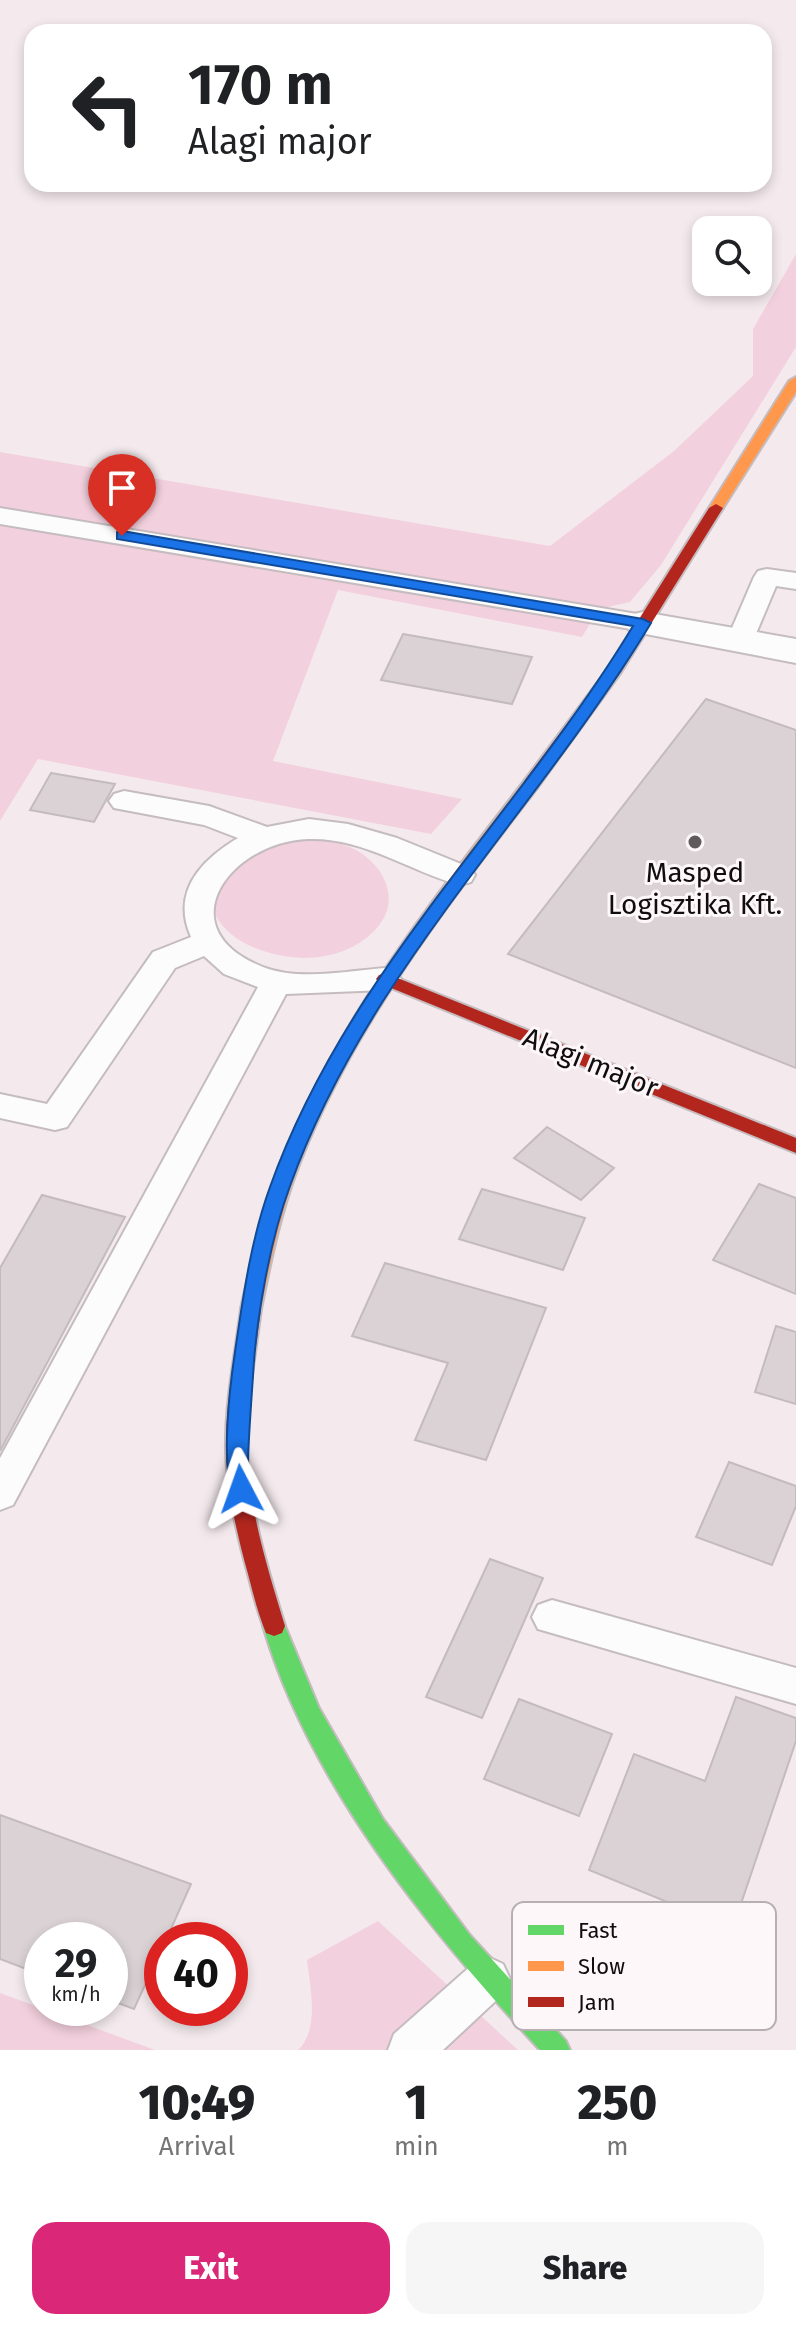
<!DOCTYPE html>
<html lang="en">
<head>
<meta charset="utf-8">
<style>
  body { margin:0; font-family:"Fira Sans",sans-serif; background:#f6f6f6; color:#202124; height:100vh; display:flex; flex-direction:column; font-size:30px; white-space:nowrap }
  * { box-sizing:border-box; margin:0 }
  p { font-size:26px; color:#757577 }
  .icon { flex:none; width:44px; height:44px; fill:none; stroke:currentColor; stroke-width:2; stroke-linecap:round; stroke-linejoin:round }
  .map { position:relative; height:2050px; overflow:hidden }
  .drawer { display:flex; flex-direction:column; background:#fff; flex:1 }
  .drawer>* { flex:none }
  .guide { position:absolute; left:24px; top:24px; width:748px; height:168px; border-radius:24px; box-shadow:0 4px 12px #0003; background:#fff; color:#202124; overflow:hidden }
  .tools { position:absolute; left:692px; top:216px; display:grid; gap:16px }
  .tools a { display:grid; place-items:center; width:80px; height:80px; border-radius:16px; background:#fff; box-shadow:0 4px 12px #0003; font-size:40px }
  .speed { position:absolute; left:24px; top:1922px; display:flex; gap:16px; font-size:40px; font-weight:700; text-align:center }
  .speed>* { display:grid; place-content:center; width:104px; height:104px; border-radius:50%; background:#fff; box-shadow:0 4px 12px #0003; line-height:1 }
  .speed small { font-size:20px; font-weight:400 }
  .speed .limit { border:12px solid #d22; background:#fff; color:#111 }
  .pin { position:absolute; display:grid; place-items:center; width:68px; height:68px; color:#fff; margin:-82px -34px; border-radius:50% 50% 50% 0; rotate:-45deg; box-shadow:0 0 8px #0007 }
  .pin .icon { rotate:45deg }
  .me { position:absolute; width:88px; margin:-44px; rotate:356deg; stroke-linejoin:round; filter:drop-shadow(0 0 6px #0008) }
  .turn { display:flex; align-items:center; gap:28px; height:168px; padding:0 32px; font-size:36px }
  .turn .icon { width:104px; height:104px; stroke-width:2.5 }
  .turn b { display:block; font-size:56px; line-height:68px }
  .eta { display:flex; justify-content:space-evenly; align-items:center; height:136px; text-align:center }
  .eta b { font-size:48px; font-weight:800; line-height:56px }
  .primary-button { display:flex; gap:16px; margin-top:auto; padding:16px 32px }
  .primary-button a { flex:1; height:92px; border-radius:24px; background:#db2777; color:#fff; font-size:32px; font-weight:800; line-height:92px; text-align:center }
  .primary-button a+a { background:#f6f6f6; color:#202124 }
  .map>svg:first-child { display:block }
  .green { fill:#f3d0dd }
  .building { fill:#dad2d5; stroke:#c3bbbe; stroke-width:2 }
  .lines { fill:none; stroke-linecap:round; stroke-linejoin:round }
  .lane-casing { stroke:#c4bcbf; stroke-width:4 }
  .street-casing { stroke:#c4bcbf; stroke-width:4 }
  .fast-casing { stroke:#c4bcbf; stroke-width:4 }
  .slow-casing { stroke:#c4bcbf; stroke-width:4 }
  .jam-casing { stroke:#c4bcbf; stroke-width:4 }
  .lane { fill:#fdfcfc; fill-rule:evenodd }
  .street { fill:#fdfcfc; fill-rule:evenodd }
  .fast { fill:#63d668; fill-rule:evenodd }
  .slow { fill:#ff974d; fill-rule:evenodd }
  .jam { fill:#b3261e; fill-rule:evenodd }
  .route { fill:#1a73e8; stroke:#114b97; stroke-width:2 }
  .poi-dot { fill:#605a5c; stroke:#fef7f9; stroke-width:3 }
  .labels { text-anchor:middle; stroke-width:6; stroke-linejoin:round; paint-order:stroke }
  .poi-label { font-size:28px; fill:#110c0e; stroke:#fef7f9 }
  .street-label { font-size:28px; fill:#110c0e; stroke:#fef7f9 }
  .key { fill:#fef7f9; stroke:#b7b0b2; stroke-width:2 }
  .key-label { font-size:22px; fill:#110c0e }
</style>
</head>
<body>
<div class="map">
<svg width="796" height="2050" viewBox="0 0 796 2050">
  <rect width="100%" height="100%" fill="#f4eaed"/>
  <g class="green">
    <path d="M796 254V347L661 565 630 602 599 609 582 637 338 590 273 761 462 799 431 834 38 759 0 821V452L550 546 674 451 753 376V329Z"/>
    <path d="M307 838C323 840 339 842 354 849 385 865 402 901 376 929 310 1000 156 925 234 866 241 860 250 851 258 847 272 842 292 841 307 838Z"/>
    <path d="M378 1921 518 2050H298C320 2030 310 1986 307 1960Z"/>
    <path d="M0 1993 155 2050H0Z"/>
  </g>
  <g class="building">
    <path d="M403 634 532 657 512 704 381 680Z"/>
    <path d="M706 699 796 730V1068L508 954Z"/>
    <path d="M51 773 115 784 94 822 30 810Z"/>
    <path d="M547 1127 614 1168 581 1200 514 1158Z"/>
    <path d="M759 1184 796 1198V1294L713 1260Z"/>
    <path d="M482 1189 585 1218 563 1270 459 1239Z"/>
    <path d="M42 1195 125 1217 0 1451V1268Z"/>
    <path d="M385 1263 546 1308 486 1460 415 1440 448 1363 352 1336Z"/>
    <path d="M776 1326 796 1332V1404L755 1392Z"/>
    <path d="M729 1462 796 1486V1506L772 1565 696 1537Z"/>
    <path d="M490 1559 543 1578 482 1718 426 1697Z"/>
    <path d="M736 1697 796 1718V1741L721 1963 657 1937 670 1903 589 1870 634 1754 705 1781Z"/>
    <path d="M519 1699 612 1734 579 1816 484 1779Z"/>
    <path d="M0 1815 191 1884 166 1940H162V1948L134 2009 110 2000V1940H42V1975L0 1959Z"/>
  </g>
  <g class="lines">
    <defs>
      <g id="lane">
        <path d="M0 508 643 615 653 617 657 623 653 629 643 631 0 524Z"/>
        <path d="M767 569 796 573V589L776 586 750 648 740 650 730 648 726 642 754 577 758 571Z"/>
        <path d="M124 791 209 806 267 827 309 819 348 824 397 838 471 868 475 875 471 882 460 885C409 871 363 837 308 839 229 842 166 929 263 967 299 981 347 971 385 968L396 971 401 979 396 987 385 990 286 994 13 1505 0 1510V1458L258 987 224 974 204 956 175 968 67 1127 55 1130 0 1118V1094L47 1104 153 952 191 937C171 892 201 860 238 838L204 825 114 808 109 801 114 794Z"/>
        <path d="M552 1600 796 1668V1704L538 1629 532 1617 538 1605Z"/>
        <path d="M488 1957 503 1964 510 1979 503 1994 443 2050H388L394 2034 473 1964Z"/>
      </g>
      <path id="street" d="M643 612 796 639V663L630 631 624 623 630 615Z"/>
      <path id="fast" d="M274 1616 282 1619 319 1708 383 1819 469 1934 566 2041 570 2050H540C429 1930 310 1785 263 1626L266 1619Z"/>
      <g id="slow">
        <path d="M796 377V392L723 508 721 511H711L709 508 789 381Z"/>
        <path d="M531 779 537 780 539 784 537 788C447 905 354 1024 300 1162 281 1210 271 1259 261 1309L258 1315 251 1317 244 1315 241 1309C252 1259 262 1210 281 1163 337 1021 433 899 525 780Z"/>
      </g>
      <g id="jam">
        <path d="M716 504 723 508 621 672 537 788H525L523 784 525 780 607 670 709 508Z"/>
        <path d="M385 973 796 1138V1153L379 983 376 979 379 975Z"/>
        <path d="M251 1301 258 1303 261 1309C255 1356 246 1403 247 1451 249 1510 268 1570 285 1626L282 1633 274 1636 266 1633C258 1614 253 1593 248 1574 237 1534 227 1492 226 1451 225 1404 235 1356 241 1309L244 1303Z"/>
      </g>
    </defs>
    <use href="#lane" class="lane-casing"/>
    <use href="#street" class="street-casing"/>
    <use href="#fast" class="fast-casing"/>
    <use href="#slow" class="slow-casing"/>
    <use href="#jam" class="jam-casing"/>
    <use href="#lane" class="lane"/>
    <use href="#street" class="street"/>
    <use href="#fast" class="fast"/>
    <use href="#slow" class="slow"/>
    <use href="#jam" class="jam"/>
  </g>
  <path class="route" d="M122 531 643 619 651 623C535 815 367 971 290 1186 270 1240 256 1319 253 1376 251 1404 249 1432 248 1460 248 1472 254 1484 249 1495L241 1498 234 1495C220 1467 230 1385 235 1352 243 1297 251 1239 270 1187 347 971 517 818 633 626L117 539V532Z"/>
  <circle class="poi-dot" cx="695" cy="842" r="8"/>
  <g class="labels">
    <g class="poi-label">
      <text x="695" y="882">Masped<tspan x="695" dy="32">Logisztika Kft.</tspan></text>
    </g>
    <g class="street-label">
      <text transform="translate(591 1062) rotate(22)" y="10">Alagi major</text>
    </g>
  </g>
  <rect x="512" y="1902" width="264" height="128" rx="12" class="key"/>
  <rect x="528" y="1925" width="36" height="10" fill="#63d668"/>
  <rect x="528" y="1961" width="36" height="10" fill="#ff974d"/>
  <rect x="528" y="1997" width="36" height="10" fill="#b3261e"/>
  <g class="key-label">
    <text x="578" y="1938">Fast</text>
    <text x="578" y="1974">Slow</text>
    <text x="578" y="2010">Jam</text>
  </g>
</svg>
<div class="tools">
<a><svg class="icon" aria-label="search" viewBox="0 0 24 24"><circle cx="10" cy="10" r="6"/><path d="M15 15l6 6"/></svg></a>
</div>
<div class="speed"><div>29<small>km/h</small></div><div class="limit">40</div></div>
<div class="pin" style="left:122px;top:536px;background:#d93025"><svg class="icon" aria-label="arrive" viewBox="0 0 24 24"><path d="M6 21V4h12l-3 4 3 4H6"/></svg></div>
<svg class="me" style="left:241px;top:1489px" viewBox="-20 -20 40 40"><path d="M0-17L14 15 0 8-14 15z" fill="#1a73e8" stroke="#fff" stroke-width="4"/></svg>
<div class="guide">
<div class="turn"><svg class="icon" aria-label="left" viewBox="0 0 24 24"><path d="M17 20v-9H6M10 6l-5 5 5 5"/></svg><div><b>170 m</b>Alagi major</div></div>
</div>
</div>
<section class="drawer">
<div class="eta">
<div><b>10:49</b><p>Arrival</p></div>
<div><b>1</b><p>min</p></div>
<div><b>250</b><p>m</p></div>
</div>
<div class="primary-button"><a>Exit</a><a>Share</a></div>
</section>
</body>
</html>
